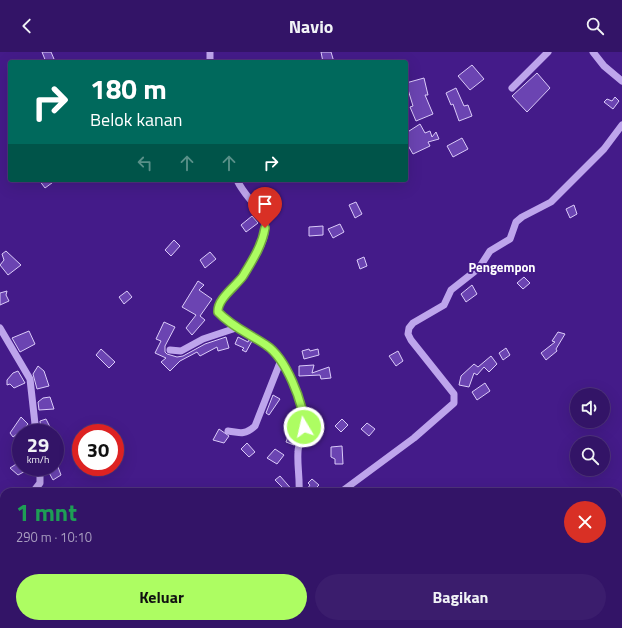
<!DOCTYPE html>
<html lang="id">
<head>
<meta charset="utf-8">
<style>
  body { margin:0; font-family:"Titillium Web",sans-serif; background:#3b1d6d; color:#f1f3f6; height:100vh; display:flex; flex-direction:column; font-size:15px; white-space:nowrap }
  * { box-sizing:border-box; margin:0 }
  p { font-size:13px; color:#a99ec0 }
  .icon { flex:none; width:22px; height:22px; fill:none; stroke:currentColor; stroke-width:2; stroke-linecap:round; stroke-linejoin:round }
  .map { position:relative; flex:1; overflow:hidden }
  .drawer { position:absolute; left:0px; top:436px; width:622px; height:140px; display:flex; flex-direction:column; background:#331467; border-radius:12px 12px 0 0; box-shadow:0 4px 16px #0002,0 0 0 1px #4e337b }
  .drawer>* { flex:none }
  .guide { position:absolute; left:8px; top:8px; width:400px; height:122px; border-radius:4px; box-shadow:0 4px 16px #0002,0 0 0 1px #4e337b; background:#00695c; color:#fff; overflow:hidden }
  .fabs { position:absolute; left:570px; top:336px; display:grid; gap:8px }
  .fabs a { display:grid; place-items:center; width:40px; height:40px; border-radius:50%; background:#331467; box-shadow:0 4px 16px #0002,0 0 0 1px #4e337b; font-size:20px }
  .speed { position:absolute; left:12px; top:372px; display:flex; gap:8px; font-size:20px; font-weight:700; text-align:center }
  .speed>* { display:grid; place-content:center; width:52px; height:52px; border-radius:50%; background:#331467; box-shadow:0 4px 16px #0002,0 0 0 1px #4e337b; line-height:1 }
  .speed small { font-size:10px; font-weight:400 }
  .speed .limit { border:6px solid #d22; background:#fff; color:#111 }
  .pin { position:absolute; display:grid; place-items:center; width:34px; height:34px; color:#fff; margin:-41px -17px; border-radius:50% 50% 50% 0; rotate:-45deg; box-shadow:0 0 4px #0007 }
  .pin .icon { rotate:45deg }
  .me { position:absolute; width:44px; margin:-22px; rotate:351deg; stroke-linejoin:round; filter:drop-shadow(0 0 3px #0008) }
  .turn { display:flex; align-items:center; gap:14px; height:84px; padding:0 16px; font-size:18px }
  .turn .icon { width:52px; height:52px; stroke-width:2.5 }
  .turn b { display:block; font-size:28px; line-height:34px }
  .lanes { display:flex; align-items:center; height:38px; padding:0 16px; background:#0003; justify-content:center; gap:20px; direction:ltr }
  .lanes .off { opacity:.35 }
  .round { display:grid; place-items:center; flex:none; width:42px; height:42px; border-radius:21px; background:#3b1d6d }
  .overview { display:flex; align-items:center; justify-content:space-between; height:68px; padding:0 16px }
  h1 { font-size:24px; font-weight:700; line-height:30px; color:#1e9e55 }
  .cta { display:flex; gap:8px; margin-top:auto; padding:8px 16px }
  .cta a { flex:1; height:46px; border-radius:24px; background:#adfd62; color:#111; font-size:16px; font-weight:700; line-height:46px; text-align:center }
  .cta a+a { background:#3b1d6d; color:#f1f3f6 }
  header { display:flex; justify-content:space-between; align-items:center; height:52px; padding:0 16px; background:#331467; font-size:18px; font-weight:700 }
  .map>svg:first-child { display:block }
  .building { fill:#6b44b2; stroke:#dbcbf9 }
  .lines { fill:none; stroke-linecap:round; stroke-linejoin:round }
  .minor { stroke:#bea5ec; stroke-width:7 }
  .route-casing { stroke:#70a440; stroke-width:10 }
  .route { stroke:#adfd62; stroke-width:7 }
  .labels { text-anchor:middle; stroke-width:4; stroke-linejoin:round; paint-order:stroke }
  .quarter-label { font-size:13px; font-weight:bold; fill:#fff; stroke:#441b89 }
</style>
</head>
<body>
<header><svg class="icon" aria-label="back" viewBox="0 0 24 24"><path d="M15 5l-7 7 7 7"/></svg>Navio<svg class="icon" aria-label="search" viewBox="0 0 24 24"><circle cx="10" cy="10" r="6"/><path d="M15 15l6 6"/></svg></header>
<div class="map">
<svg width="622" height="576" viewBox="0 0 622 576">
  <rect width="100%" height="100%" fill="#441b89"/>
  <g class="building">
    <path d="M42 0H51L54 7 46 10Z"/>
    <path d="M321 0H331L334 10H323Z"/>
    <path d="M472 13 484 27 470 38 458 24Z"/>
    <path d="M537 21 550 36 527 60 512 44Z"/>
    <path d="M424 26 428 43H425L433 62 416 69 410 55 413 54 406 31Z"/>
    <path d="M456 36 464 54 468 53 472 64 459 69 453 52 451 53 446 41Z"/>
    <path d="M615 45 619 49 613 57 604 50 607 47 612 49Z"/>
    <path d="M420 72 425 81 430 79 432 85 436 80 439 87 428 90 430 94 413 102 406 90V81Z"/>
    <path d="M462 86 468 97 453 105 447 94Z"/>
    <path d="M39 128H56L45 136Z"/>
    <path d="M356 150 362 162 355 166 349 153Z"/>
    <path d="M574 153 577 162 570 166 566 157Z"/>
    <path d="M252 164 258 171 246 180 241 173Z"/>
    <path d="M340 172 344 180 333 186 328 177Z"/>
    <path d="M323 174V183L309 184V175Z"/>
    <path d="M174 188 180 194 171 204 165 198Z"/>
    <path d="M6 199 21 213 8 223 0 213 4 208 2 202Z"/>
    <path d="M210 200 216 207 205 216 200 208Z"/>
    <path d="M364 205 367 214 360 217 357 208Z"/>
    <path d="M524 225 530 231 523 237 517 231Z"/>
    <path d="M198 229 204 233 199 238 212 247 200 264 205 268 192 283 186 276 196 263 182 255Z"/>
    <path d="M472 233 477 242 466 250 461 242Z"/>
    <path d="M7 239 6 243 9 249 0 253V241Z"/>
    <path d="M127 239 132 245 124 252 119 245Z"/>
    <path d="M164 270 175 275 165 294V300L167 302 177 305 183 304 205 292 226 285 229 296 218 299 217 295 200 304 197 300 180 309 170 319 161 310 166 306 155 301 161 289 156 287Z"/>
    <path d="M29 279 35 292 20 300 12 286Z"/>
    <path d="M558 280 565 282 556 297 557 299 546 308 541 301 555 290 552 289Z"/>
    <path d="M238 285 248 290 249 288 252 289 246 300 242 298 244 296 235 292Z"/>
    <path d="M506 296 510 303 503 308 499 301Z"/>
    <path d="M101 297 115 310 109 316 96 303Z"/>
    <path d="M309 297 310 299 318 297 319 303 304 307 302 299Z"/>
    <path d="M398 299 403 309 396 314 389 304Z"/>
    <path d="M491 304 497 312 489 320 484 315 477 323 474 321 469 335 459 333 461 324 474 312 478 315Z"/>
    <path d="M314 313 312 321 329 315 331 326 321 327 320 323 299 324V314Z"/>
    <path d="M38 314 44 319 49 334 37 337 33 322Z"/>
    <path d="M18 319 25 331 14 336 10 332 7 333V328L13 321Z"/>
    <path d="M485 331 490 339 477 348 472 340Z"/>
    <path d="M273 343 280 347 269 363 266 361Z"/>
    <path d="M50 345 54 357 39 358 38 350 43 346Z"/>
    <path d="M21 365 28 372 24 377 13 385 10 381Z"/>
    <path d="M46 367 50 375 41 379 40 369Z"/>
    <path d="M342 367 348 373 341 380 335 374Z"/>
    <path d="M367 371 375 377 369 384 361 377Z"/>
    <path d="M219 377 229 384 224 391 213 388Z"/>
    <path d="M290 379 296 382 294 393 286 390Z"/>
    <path d="M247 391 255 400 249 405 241 397Z"/>
    <path d="M342 394 343 412H335V407L331 405V395Z"/>
    <path d="M275 397 284 403 277 412 267 406Z"/>
    <path d="M21 409V415H33L18 423 10 416Z"/>
    <path d="M46 415H58L61 423 53 428Z"/>
    <path d="M280 424 294 440H283L280 437 282 435 275 428Z"/>
    <path d="M312 427 319 433 315 437 317 440H305L310 433 308 431Z"/>
  </g>
  <g class="lines">
    <g class="minor">
      <path d="M210 0V10"/>
      <path d="M593 0 604 14 622 29"/>
      <path d="M512 36 548 0"/>
      <path d="M237 128C244 144 260 155 265 172 269 186 249 217 240 228 234 236 217 248 218 260 232 276 252 281 268 294 285 308 305 351 304 374 304 383 298 391 298 400 297 413 300 426 299 440"/>
      <path d="M0 276 30 327 36 381"/>
      <path d="M170 298 181 299 203 287 236 276"/>
      <path d="M228 379C240 381 245 383 255 374L281 308"/>
      <path d="M33 440 40 431V415"/>
      <path d="M341 440 414 386 454 351V342L411 288 408 282 409 276 413 271 444 253 451 238 479 216 490 199 510 187 516 170 522 165 551 150 604 97 622 73"/>
      <path d="M63 572 64 576"/>
      <path d="M291 576 293 572"/>
    </g>
  </g>
  <g class="lines">
    <defs>
      <path id="route" d="M265 176C262 194 252 209 243 224 236 234 217 247 218 260 232 275 250 282 266 293 286 306 304 351 304 375"/>
    </defs>
    <use href="#route" class="route-casing"/>
    <use href="#route" class="route"/>
  </g>
  <g class="labels">
    <g class="quarter-label">
      <text x="502" y="220">Pengempon</text>
    </g>
  </g>
</svg>
<div class="fabs">
<a><svg class="icon" aria-label="sound" viewBox="0 0 24 24"><path d="M4 9h4l5-4v14l-5-4H4zM17 9q2 3 0 6"/></svg></a>
<a><svg class="icon" aria-label="search" viewBox="0 0 24 24"><circle cx="10" cy="10" r="6"/><path d="M15 15l6 6"/></svg></a>
</div>
<div class="speed"><div>29<small>km/h</small></div><div class="limit">30</div></div>
<div class="pin" style="left:265px;top:176px;background:#d93025"><svg class="icon" aria-label="arrive" viewBox="0 0 24 24"><path d="M6 21V4h12l-3 4 3 4H6"/></svg></div>
<svg class="me" style="left:304px;top:375px" viewBox="-20 -20 40 40"><circle r="17" fill="#adfd62" stroke="#fff" stroke-width="3"/><path d="M0-11L8 9 0 5-8 9z" fill="#fff"/></svg>
<div class="guide">
<div class="turn"><svg class="icon" aria-label="right" viewBox="0 0 24 24"><path d="M7 20v-9h11M14 6l5 5-5 5"/></svg><div><b>180 m</b>Belok kanan</div></div>
<div class="lanes"><svg class="icon off" aria-label="left" viewBox="0 0 24 24"><path d="M17 20v-9H6M10 6l-5 5 5 5"/></svg><svg class="icon off" aria-label="ahead" viewBox="0 0 24 24"><path d="M12 20V5M6 11l6-6 6 6"/></svg><svg class="icon off" aria-label="ahead" viewBox="0 0 24 24"><path d="M12 20V5M6 11l6-6 6 6"/></svg><svg class="icon" aria-label="right" viewBox="0 0 24 24"><path d="M7 20v-9h11M14 6l5 5-5 5"/></svg></div>
</div>
<section class="drawer">
<div class="overview"><div><h1>1 mnt</h1><p>290 m · 10:10</p></div><a class="round" style="background:#d93025;color:#fff"><svg class="icon" aria-label="close" viewBox="0 0 24 24"><path d="M6 6l12 12M18 6L6 18"/></svg></a></div>
<div class="cta"><a>Keluar</a><a>Bagikan</a></div>
</section>
</div>
</body>
</html>
